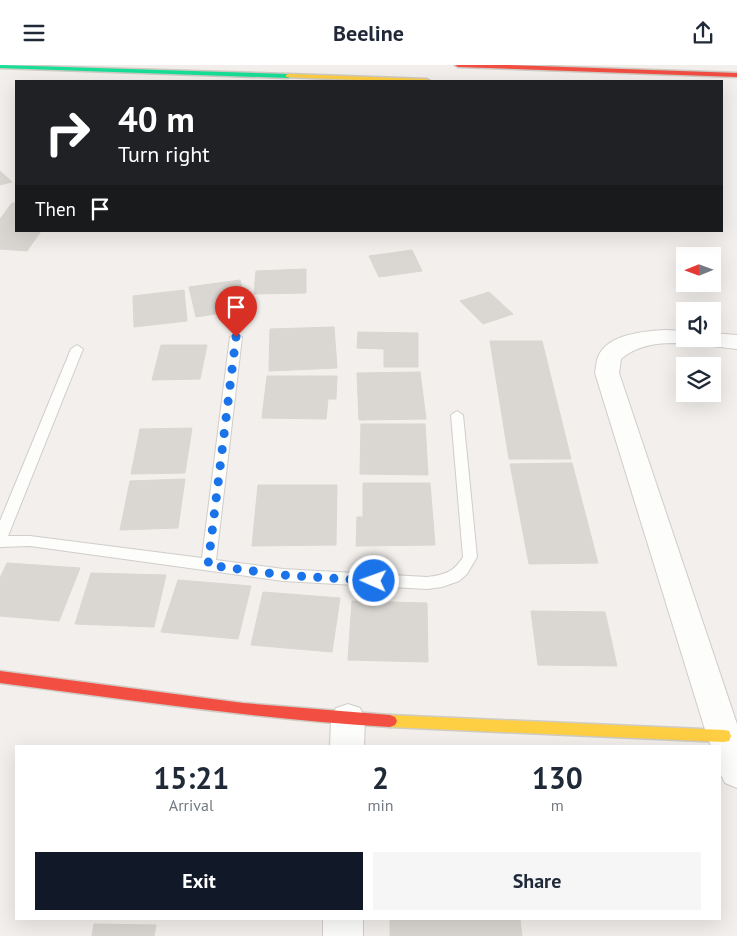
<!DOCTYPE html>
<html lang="en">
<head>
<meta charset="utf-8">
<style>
  body { margin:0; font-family:"PT Sans",sans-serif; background:#f6f6f7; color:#1f2937; height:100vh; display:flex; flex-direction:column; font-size:19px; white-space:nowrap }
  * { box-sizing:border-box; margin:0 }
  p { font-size:16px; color:#747a83 }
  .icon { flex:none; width:28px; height:28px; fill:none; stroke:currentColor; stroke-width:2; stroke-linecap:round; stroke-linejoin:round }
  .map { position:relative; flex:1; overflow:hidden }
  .details { position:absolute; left:15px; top:680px; width:706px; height:175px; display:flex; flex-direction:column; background:#fff; border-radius:0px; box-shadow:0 5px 20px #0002 }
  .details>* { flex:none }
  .guide { position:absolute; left:15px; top:15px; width:708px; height:152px; border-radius:0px; box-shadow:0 5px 20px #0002; background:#202124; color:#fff; overflow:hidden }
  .needle { width:32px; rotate:269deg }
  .buttons { position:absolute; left:676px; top:182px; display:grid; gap:10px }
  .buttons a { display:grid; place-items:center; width:45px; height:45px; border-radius:0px; background:#fff; box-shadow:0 5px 20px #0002; font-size:25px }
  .pin { position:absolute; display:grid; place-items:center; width:42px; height:42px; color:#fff; margin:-51px -21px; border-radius:50% 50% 50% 0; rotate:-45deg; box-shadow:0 0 5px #0007 }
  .pin .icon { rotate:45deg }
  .me { position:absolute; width:55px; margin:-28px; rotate:272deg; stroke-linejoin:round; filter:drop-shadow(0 0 4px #0008) }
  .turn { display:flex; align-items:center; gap:18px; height:105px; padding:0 20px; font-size:22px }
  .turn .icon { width:65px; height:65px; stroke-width:2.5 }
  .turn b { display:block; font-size:35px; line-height:42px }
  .then { display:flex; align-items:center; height:48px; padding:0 20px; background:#0003; gap:10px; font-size:19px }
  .eta { display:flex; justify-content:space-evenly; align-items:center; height:85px; text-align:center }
  .eta b { font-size:30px; font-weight:700; line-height:35px }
  .primary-button { display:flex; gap:10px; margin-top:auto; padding:10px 20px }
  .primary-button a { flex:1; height:58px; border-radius:0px; background:#111827; color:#fff; font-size:20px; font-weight:700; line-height:58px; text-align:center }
  .primary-button a+a { background:#f6f6f7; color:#1f2937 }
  header { display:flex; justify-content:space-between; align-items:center; height:65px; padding:0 20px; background:#fff; font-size:22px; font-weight:700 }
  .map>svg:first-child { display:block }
  .building { fill:#dad7d3; stroke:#dad6d2 }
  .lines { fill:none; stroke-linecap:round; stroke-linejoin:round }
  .lane-casing { stroke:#d0cdca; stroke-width:2 }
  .street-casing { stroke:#d0cdca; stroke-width:2 }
  .fast-casing { stroke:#d0cbc3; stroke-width:3 }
  .slow-casing { stroke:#d0cbc3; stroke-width:3 }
  .jam-casing { stroke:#d0cbc3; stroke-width:3 }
  .lane { fill:#fdfdfc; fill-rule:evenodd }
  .street { fill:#fdfdfc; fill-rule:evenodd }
  .fast { fill:#16e098; fill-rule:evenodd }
  .slow { fill:#ffcf43; fill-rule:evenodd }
  .jam { fill:#f24e42; fill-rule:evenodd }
  .route { stroke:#1a73e8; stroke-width:9; stroke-dasharray:0 16.2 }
</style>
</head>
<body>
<header><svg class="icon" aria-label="menu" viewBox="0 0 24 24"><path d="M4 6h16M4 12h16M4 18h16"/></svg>Beeline<svg class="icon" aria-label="share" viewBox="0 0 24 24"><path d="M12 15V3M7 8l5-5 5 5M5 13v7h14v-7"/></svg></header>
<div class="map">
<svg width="737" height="871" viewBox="0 0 737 871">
  <rect width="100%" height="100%" fill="#f2efec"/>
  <g class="building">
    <path d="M0 106 12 117 0 120Z"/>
    <path d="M12 138H16V166H41L27 186 0 184V154Z"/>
    <path d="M412 185 422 206 379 212 369 191Z"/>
    <path d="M306 204V228L254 229 256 206Z"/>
    <path d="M240 215 248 244 196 252 189 222Z"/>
    <path d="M184 225 187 256 134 262 133 231Z"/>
    <path d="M489 227 513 249 483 259 460 236Z"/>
    <path d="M334 262 337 303 269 306 270 264Z"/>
    <path d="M358 267 418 268V302H384V284L357 283Z"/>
    <path d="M490 276H542L571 394H509Z"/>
    <path d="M161 280H207L200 314 152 315Z"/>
    <path d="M420 307 426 354 359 355 357 308Z"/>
    <path d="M267 311H337L336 334H328L326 354 262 353Z"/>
    <path d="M361 359H425L428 410 360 409Z"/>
    <path d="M192 363 185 408 131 409 140 364Z"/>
    <path d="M572 398 598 498 529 499 510 399Z"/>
    <path d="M185 414 178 463 120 465 130 416Z"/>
    <path d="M363 418H430L435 480 356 481 357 452H363Z"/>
    <path d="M258 420H337L336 480 252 481Z"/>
    <path d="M7 498 80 503 59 556 0 551V513Z"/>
    <path d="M91 508 166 510 154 562 75 559Z"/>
    <path d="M178 515 251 521 238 574 161 567Z"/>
    <path d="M263 527 340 533 332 587 251 580Z"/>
    <path d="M352 536 427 538 428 597 348 595Z"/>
    <path d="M531 546 605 547 617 601 538 600Z"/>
    <path d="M390 854H520L522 871H390Z"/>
    <path d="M94 859 156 860 154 871H92Z"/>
  </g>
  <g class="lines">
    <defs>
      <path id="lane" d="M236 269 242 272 216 495 283 504 427 512C444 510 454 507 463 492L451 350 457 346 463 350 477 492 467 509 459 516 442 522 427 524 283 516 30 481 0 482V456L71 284 77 280 83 284 8 471H30L202 493 230 272Z"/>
      <g id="street">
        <path d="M665 265 685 266V274H712V268L737 270V284C701 281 651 268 621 294L619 308 737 659V723L725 718 720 708V681H711L707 671 595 308C596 303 596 297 598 292 607 269 645 266 665 265Z"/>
        <path d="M348 639 360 643 365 654 364 681H330L331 654 336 643Z"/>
        <rect x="323" y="854" width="40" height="17"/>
      </g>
      <path id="fast" d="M0 0 288 9 291 11 288 13 0 3Z"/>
      <g id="slow">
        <path d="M288 9 427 14 430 16H382L286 12V10Z"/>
        <path d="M390 650 724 665 729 666 731 671 729 676 724 677 390 662 385 660 383 656 385 652Z"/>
      </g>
      <g id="jam">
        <path d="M455 0H509L737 8V12L458 2Z"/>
        <path d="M0 606 243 638 390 650 395 652 397 656 395 660 390 662C259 654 130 635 0 618Z"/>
      </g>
    </defs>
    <use href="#lane" class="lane-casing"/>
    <use href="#street" class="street-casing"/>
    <use href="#fast" class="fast-casing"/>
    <use href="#slow" class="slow-casing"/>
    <use href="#jam" class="jam-casing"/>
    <use href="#lane" class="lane"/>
    <use href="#street" class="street"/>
    <use href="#fast" class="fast"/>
    <use href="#slow" class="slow"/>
    <use href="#jam" class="jam"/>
  </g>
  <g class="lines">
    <path class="route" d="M236 272 208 500 283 510 374 516"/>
  </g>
</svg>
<div class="buttons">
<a><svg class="needle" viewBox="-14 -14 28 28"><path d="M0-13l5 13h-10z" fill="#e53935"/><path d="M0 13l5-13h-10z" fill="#747a83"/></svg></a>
<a><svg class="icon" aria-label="sound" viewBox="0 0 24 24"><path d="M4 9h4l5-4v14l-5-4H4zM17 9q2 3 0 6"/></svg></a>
<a><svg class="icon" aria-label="layers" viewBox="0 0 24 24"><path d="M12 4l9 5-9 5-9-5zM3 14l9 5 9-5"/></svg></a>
</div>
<div class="pin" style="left:236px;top:272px;background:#d93025"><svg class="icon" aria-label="arrive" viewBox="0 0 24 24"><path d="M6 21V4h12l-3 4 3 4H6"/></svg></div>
<svg class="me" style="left:374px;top:516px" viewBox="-20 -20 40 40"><circle r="17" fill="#1a73e8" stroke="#fff" stroke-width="3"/><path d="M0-11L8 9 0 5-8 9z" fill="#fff"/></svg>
<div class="guide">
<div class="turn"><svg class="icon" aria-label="right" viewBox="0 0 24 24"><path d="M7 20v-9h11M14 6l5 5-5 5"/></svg><div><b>40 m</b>Turn right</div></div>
<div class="then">Then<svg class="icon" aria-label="arrive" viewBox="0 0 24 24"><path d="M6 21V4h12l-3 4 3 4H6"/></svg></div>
</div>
<section class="details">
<div class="eta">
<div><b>15:21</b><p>Arrival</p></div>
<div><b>2</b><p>min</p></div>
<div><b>130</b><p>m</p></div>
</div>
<div class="primary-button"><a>Exit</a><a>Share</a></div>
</section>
</div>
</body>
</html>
